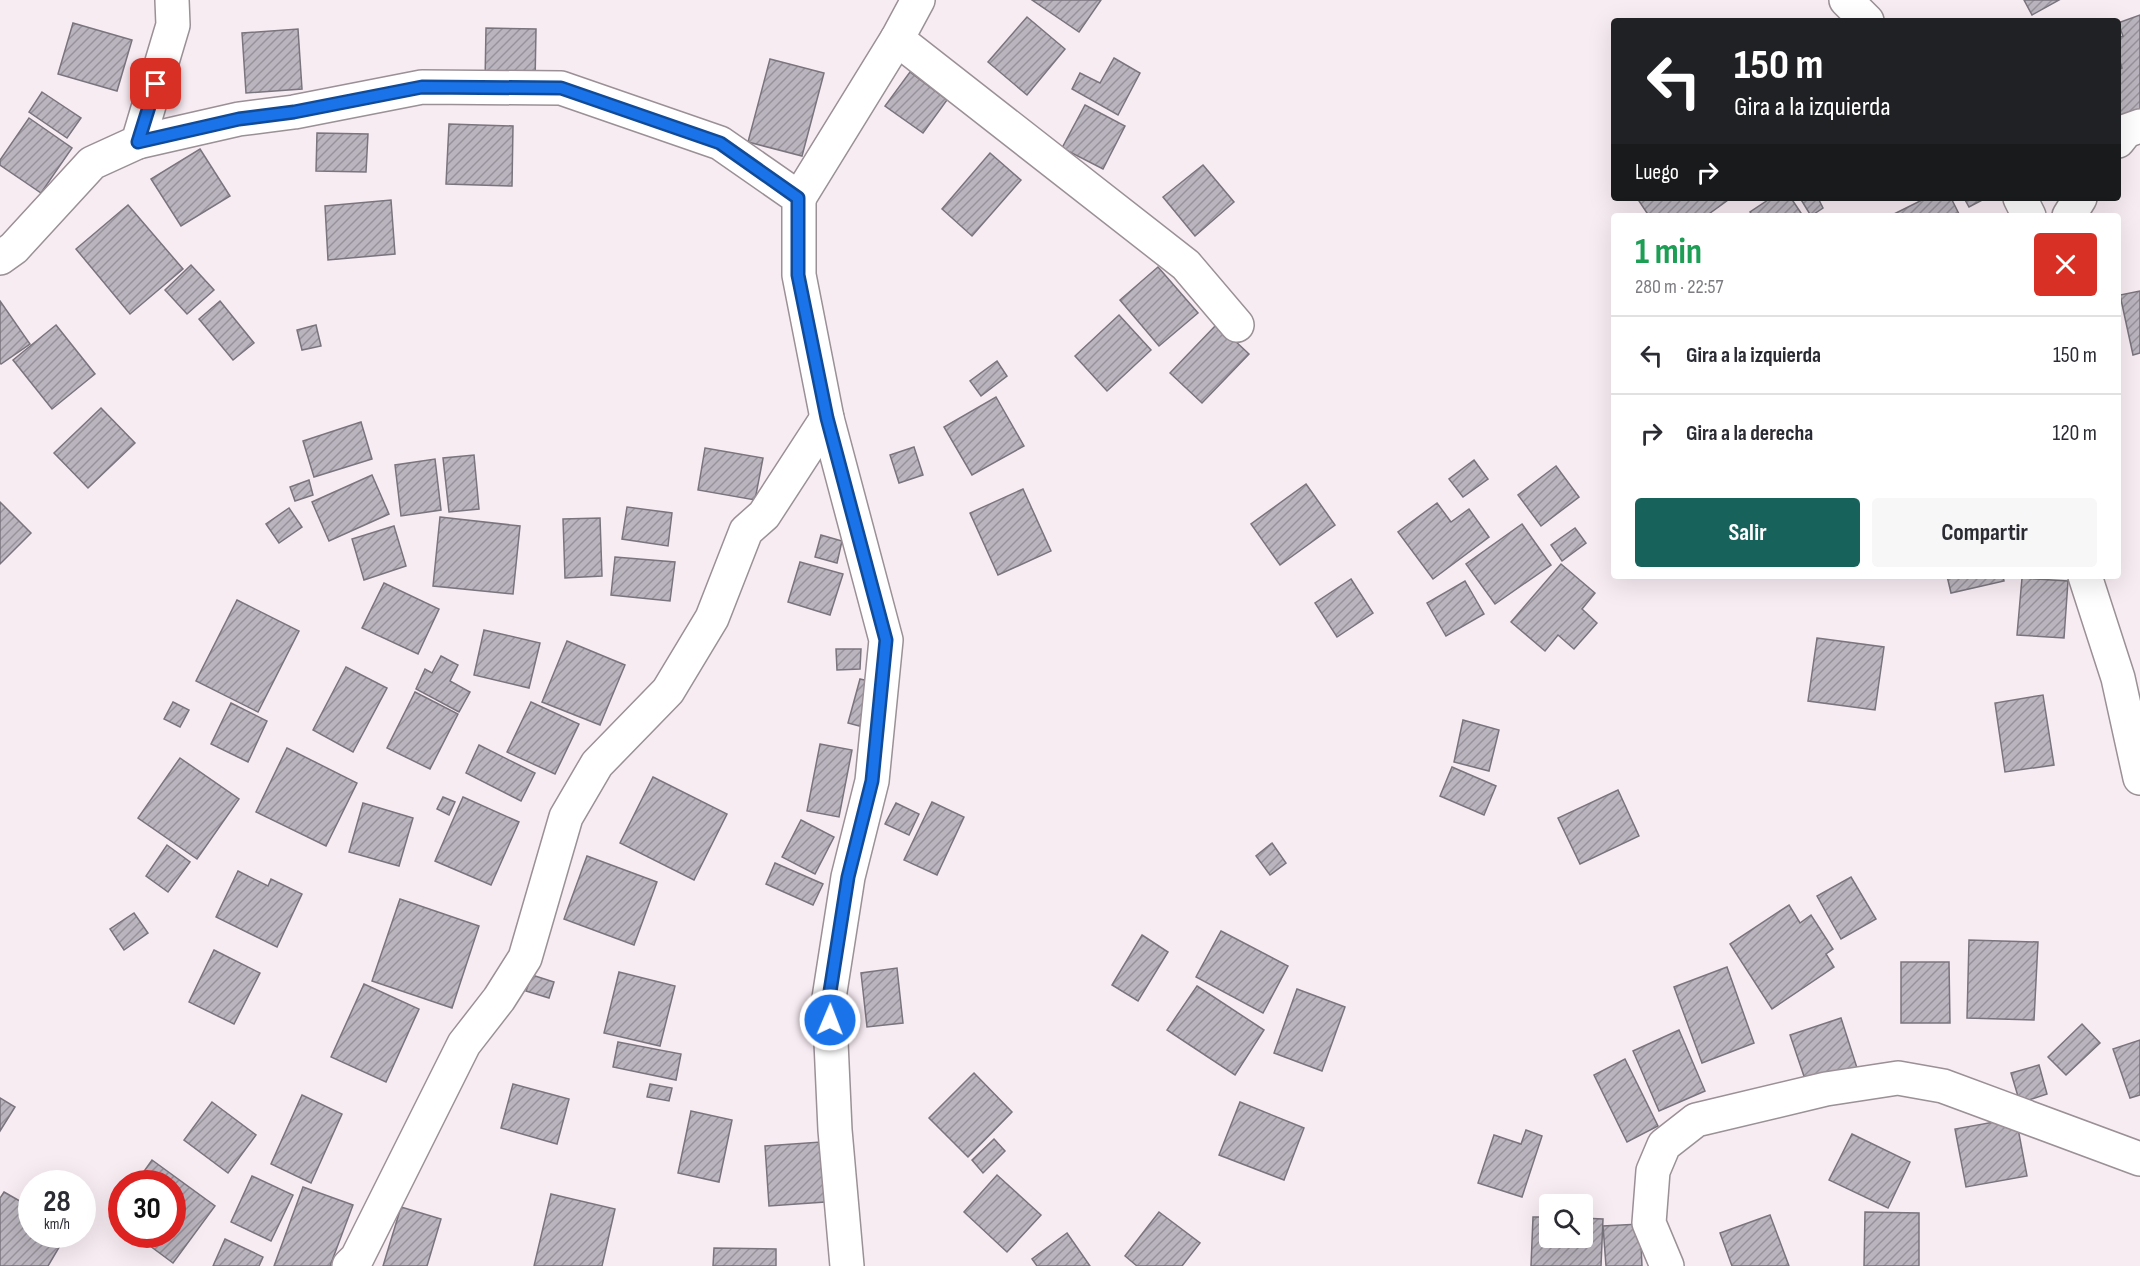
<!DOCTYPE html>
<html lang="es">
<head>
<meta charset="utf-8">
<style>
  body { margin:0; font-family:"Sofia Sans Condensed",sans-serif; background:#f7f7f7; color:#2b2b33; height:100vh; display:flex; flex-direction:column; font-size:22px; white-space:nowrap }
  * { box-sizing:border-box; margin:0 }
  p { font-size:20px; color:#7c7c81 }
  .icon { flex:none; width:33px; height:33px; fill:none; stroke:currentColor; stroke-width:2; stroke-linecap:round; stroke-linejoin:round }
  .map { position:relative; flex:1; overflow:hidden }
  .panel { position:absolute; left:1611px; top:213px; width:510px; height:366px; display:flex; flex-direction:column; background:#fff; border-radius:6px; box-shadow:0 6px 24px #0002 }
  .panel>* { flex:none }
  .hud { position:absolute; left:1611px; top:18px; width:510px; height:183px; border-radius:6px; box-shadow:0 6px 24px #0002; background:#202124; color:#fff; overflow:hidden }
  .tools { position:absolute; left:1539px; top:1194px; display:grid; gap:12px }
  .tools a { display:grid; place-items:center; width:54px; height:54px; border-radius:6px; background:#fff; box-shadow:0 6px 24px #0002; font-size:30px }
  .speed { position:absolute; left:18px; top:1170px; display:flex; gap:12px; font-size:30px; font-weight:700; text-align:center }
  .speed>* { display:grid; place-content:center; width:78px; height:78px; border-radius:50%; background:#fff; box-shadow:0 6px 24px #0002; line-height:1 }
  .speed small { font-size:15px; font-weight:400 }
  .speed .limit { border:9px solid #d22; background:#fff; color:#111 }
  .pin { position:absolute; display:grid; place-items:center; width:51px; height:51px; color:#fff; margin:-26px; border-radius:12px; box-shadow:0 3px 9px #0006 }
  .me { position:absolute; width:66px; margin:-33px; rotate:1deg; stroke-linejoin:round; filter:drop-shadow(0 0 4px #0008) }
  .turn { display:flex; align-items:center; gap:21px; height:126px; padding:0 24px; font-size:27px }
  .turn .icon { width:78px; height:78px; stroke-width:2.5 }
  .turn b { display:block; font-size:42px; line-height:51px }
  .then { display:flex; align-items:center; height:57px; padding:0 24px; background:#0003; gap:12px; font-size:22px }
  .round { display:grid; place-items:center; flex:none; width:63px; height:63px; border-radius:6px; background:#f7f7f7 }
  .head { display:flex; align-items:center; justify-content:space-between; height:102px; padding:0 24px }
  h1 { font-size:36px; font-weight:700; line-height:45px; color:#1e9e55 }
  .button { display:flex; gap:12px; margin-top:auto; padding:12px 24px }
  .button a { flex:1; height:69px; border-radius:6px; background:#17635c; color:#fff; font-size:24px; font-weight:700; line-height:69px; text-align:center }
  .button a+a { background:#f7f7f7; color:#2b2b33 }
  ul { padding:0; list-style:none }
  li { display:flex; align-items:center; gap:18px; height:78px; padding:0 24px; border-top:2px solid #e1e1e2 }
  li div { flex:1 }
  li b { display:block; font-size:22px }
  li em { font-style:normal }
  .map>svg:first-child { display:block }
  .building { fill:url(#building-hatch); stroke:#79747d; stroke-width:1.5 }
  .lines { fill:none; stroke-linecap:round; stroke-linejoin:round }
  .minor-casing { stroke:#9a9096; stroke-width:36 }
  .minor { stroke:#fff; stroke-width:33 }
  .route-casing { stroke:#114b97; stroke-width:15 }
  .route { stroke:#1a73e8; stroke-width:10 }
</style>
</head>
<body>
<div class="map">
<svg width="2140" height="1266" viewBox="0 0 2140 1266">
  <defs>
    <pattern id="building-hatch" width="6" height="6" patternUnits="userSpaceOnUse" patternTransform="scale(1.5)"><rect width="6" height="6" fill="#bab4be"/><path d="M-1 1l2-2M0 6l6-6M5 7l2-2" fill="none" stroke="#97929a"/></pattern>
  </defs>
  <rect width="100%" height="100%" fill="#f8ecf3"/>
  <g class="building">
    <path d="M1032 0H1101L1079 32Z"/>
    <path d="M2024 0H2059L2032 15Z"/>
    <path d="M2140 15V113L2122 119 2118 107V70L2122 68 2118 55V38L2123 36 2118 23Z"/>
    <path d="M1027 17 1065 49 1027 95 988 62Z"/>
    <path d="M73 23 132 40 117 91 58 74Z"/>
    <path d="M486 28 536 29 535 84 485 82Z"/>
    <path d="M298 29 302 89 246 93 242 33Z"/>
    <path d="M1114 58 1140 73 1118 115 1072 89 1080 73 1100 83Z"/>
    <path d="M770 59 824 73 802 156 748 142Z"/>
    <path d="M910 72 947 100 923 133 885 106Z"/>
    <path d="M42 92 81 118 67 138 29 112Z"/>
    <path d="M1085 105 1125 126 1103 169 1062 148Z"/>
    <path d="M29 118 72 148 41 193 0 165V160Z"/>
    <path d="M449 124 513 126 512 186 446 184Z"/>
    <path d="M317 133 368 134 366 172 316 171Z"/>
    <path d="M200 149 230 196 181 226 151 179Z"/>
    <path d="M990 153 1021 180 972 236 942 209Z"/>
    <path d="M1203 165 1234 202 1195 236 1163 197Z"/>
    <path d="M1637 198H1727L1728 200 1706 216H1649Z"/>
    <path d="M1771 198H1791L1803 216H1753L1750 212Z"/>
    <path d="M1800 198H1818L1823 208 1811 216Z"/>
    <path d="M1926 198H1951L1960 216H1890Z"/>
    <path d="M1964 198H1986L1969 207Z"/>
    <path d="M391 200 395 254 328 260 325 206Z"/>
    <path d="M128 205 183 269 130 314 76 249Z"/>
    <path d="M191 265 214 290 187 314 165 290Z"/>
    <path d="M1158 267 1198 313 1159 346 1120 300Z"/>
    <path d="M2140 291V353L2133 355 2120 295Z"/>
    <path d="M0 301 30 344 1 364 0 363Z"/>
    <path d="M220 301 254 343 233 360 199 319Z"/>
    <path d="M1119 315 1151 350 1107 391 1075 356Z"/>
    <path d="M1217 324 1249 354 1202 403 1170 373Z"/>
    <path d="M56 325 95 374 52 409 13 360Z"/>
    <path d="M316 325 321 346 302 350 297 330Z"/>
    <path d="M997 361 1007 376 981 396 970 381Z"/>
    <path d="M996 397 1024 446 972 475 944 427Z"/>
    <path d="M101 408 135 443 88 488 54 453Z"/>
    <path d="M361 422 372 459 314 477 303 441Z"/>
    <path d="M914 447 923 475 899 483 890 455Z"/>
    <path d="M705 448 763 458 755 500 698 490Z"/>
    <path d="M474 455 479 509 449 512 443 458Z"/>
    <path d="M435 459 441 510 401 516 395 465Z"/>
    <path d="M1474 460 1488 479 1463 497 1449 479Z"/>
    <path d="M1556 466 1579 497 1541 526 1518 495Z"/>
    <path d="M372 475 389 514 329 541 312 502Z"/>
    <path d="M309 480 313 495 295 501 290 487Z"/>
    <path d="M1306 484 1335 525 1280 565 1251 524Z"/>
    <path d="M1023 489 1051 551 998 575 970 513Z"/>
    <path d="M0 502 31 533 0 564Z"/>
    <path d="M1437 503 1451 522 1469 509 1489 537 1433 579 1398 532Z"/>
    <path d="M627 507 672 513 668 546 622 539Z"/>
    <path d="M289 508 302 527 279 543 266 524Z"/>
    <path d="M440 517 520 526 513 594 433 586Z"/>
    <path d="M600 518 602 576 565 578 563 519Z"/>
    <path d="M1522 524 1551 565 1495 604 1466 564Z"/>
    <path d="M394 526 406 566 364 580 352 539Z"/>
    <path d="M1575 528 1586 543 1562 561 1551 545Z"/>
    <path d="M821 535 842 541 837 563 815 557Z"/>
    <path d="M615 557 675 562 670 601 611 595Z"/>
    <path d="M800 562 843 574 830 615 788 602Z"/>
    <path d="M1561 564 1595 593 1582 609 1597 623 1574 649 1558 635 1545 651 1511 622Z"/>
    <path d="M1947 576H2003L2004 581 1951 593Z"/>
    <path d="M2022 578 2068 581 2064 638 2017 635Z"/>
    <path d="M1351 579 1373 613 1337 637 1315 603Z"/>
    <path d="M1465 581 1484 614 1446 636 1427 603Z"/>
    <path d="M384 583 439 609 418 654 362 628Z"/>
    <path d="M237 600 299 631 258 712 196 681Z"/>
    <path d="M484 630 540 643 529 688 474 675Z"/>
    <path d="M1817 638 1884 647 1875 710 1808 701Z"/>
    <path d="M567 641 625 665 600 725 542 702Z"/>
    <path d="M836 649H861L860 669 837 670Z"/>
    <path d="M441 656 458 665 450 681 470 692 459 712 416 689 425 669 432 673Z"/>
    <path d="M346 667 387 688 353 752 313 730Z"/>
    <path d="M860 679 878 683 867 728 848 723Z"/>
    <path d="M415 692 458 714 430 769 387 748Z"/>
    <path d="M2043 695 2054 765 2005 772 1995 703Z"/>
    <path d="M173 702 189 710 180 727 164 719Z"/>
    <path d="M531 702 579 724 555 774 507 752Z"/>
    <path d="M231 703 267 721 248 762 211 744Z"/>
    <path d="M1463 720 1499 730 1489 771 1454 762Z"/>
    <path d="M820 744 852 750 839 817 807 811Z"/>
    <path d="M479 745 535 773 521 801 466 773Z"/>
    <path d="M287 748 357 783 326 846 256 812Z"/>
    <path d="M180 758 239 799 197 859 138 818Z"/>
    <path d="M1452 767 1496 786 1484 815 1440 796Z"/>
    <path d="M653 777 727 814 694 880 620 843Z"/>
    <path d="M1618 790 1639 836 1580 864 1558 818Z"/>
    <path d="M443 797 455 802 449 815 437 809Z"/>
    <path d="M463 797 519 822 491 885 435 861Z"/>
    <path d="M932 802 964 817 937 875 904 860Z"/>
    <path d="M363 803 413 818 399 866 349 852Z"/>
    <path d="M896 803 919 814 909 835 885 824Z"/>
    <path d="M801 820 834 837 815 874 782 857Z"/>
    <path d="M1272 843 1286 863 1270 875 1256 856Z"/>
    <path d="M167 845 190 862 168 892 146 876Z"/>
    <path d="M587 856 657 882 634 945 564 919Z"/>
    <path d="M775 863 823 884 813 905 766 884Z"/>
    <path d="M238 871 268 886 271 879 302 894 277 947 216 917Z"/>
    <path d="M1851 877 1876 919 1841 939 1817 896Z"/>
    <path d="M400 899 479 926 452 1008 372 981Z"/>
    <path d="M1789 905 1800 923 1811 915 1833 949 1826 954 1834 967 1772 1009 1730 944Z"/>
    <path d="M134 913 148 933 124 950 110 929Z"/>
    <path d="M1221 931 1288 966 1263 1013 1196 977Z"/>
    <path d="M1142 935 1168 952 1138 1001 1112 985Z"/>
    <path d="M1969 940 2038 942 2034 1020 1967 1018Z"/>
    <path d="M214 950 260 973 234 1024 189 1002Z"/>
    <path d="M1901 962H1949L1950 1023H1901Z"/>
    <path d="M1727 967 1754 1043 1702 1063 1674 987Z"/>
    <path d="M897 968 903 1023 867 1027 861 973Z"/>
    <path d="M619 972 675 986 660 1046 604 1033Z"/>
    <path d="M532 975 554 982 549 998 526 991Z"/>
    <path d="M364 984 419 1009 386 1082 331 1057Z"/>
    <path d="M1197 986 1264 1030 1235 1075 1167 1030Z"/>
    <path d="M1297 989 1345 1007 1322 1071 1274 1053Z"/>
    <path d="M1841 1018 1858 1071 1808 1088 1790 1035Z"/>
    <path d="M2082 1024 2100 1043 2066 1075 2048 1057Z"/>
    <path d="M1679 1030 1705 1091 1659 1111 1633 1051Z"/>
    <path d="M2140 1040V1095L2130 1098 2113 1049Z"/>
    <path d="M618 1042 681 1054 676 1080 613 1067Z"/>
    <path d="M1625 1059 1658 1126 1627 1142 1594 1075Z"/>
    <path d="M2039 1065 2047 1094 2020 1103 2011 1073Z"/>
    <path d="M974 1073 1012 1112 968 1157 929 1118Z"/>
    <path d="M513 1084 569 1099 557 1144 501 1128Z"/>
    <path d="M650 1084 672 1088 669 1101 647 1097Z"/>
    <path d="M302 1095 342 1114 311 1183 271 1164Z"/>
    <path d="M0 1098 15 1107 0 1131Z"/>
    <path d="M212 1102 256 1135 228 1173 184 1140Z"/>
    <path d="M1240 1102 1304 1128 1284 1180 1219 1155Z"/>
    <path d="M691 1111 732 1120 719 1182 678 1173Z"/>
    <path d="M2016 1118 2027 1176 1966 1187 1955 1129Z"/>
    <path d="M1526 1130 1542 1136 1522 1197 1478 1183 1494 1135 1521 1144Z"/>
    <path d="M1852 1134 1910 1162 1888 1208 1829 1180Z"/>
    <path d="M994 1139 1005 1151 983 1173 972 1160Z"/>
    <path d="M821 1142 825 1202 769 1206 765 1146Z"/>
    <path d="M152 1160 215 1206 173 1263 134 1234H172V1184H135Z"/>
    <path d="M997 1175 1041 1215 1007 1252 964 1212Z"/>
    <path d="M252 1176 293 1195 271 1241 231 1222Z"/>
    <path d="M303 1187 353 1205 330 1266H274Z"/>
    <path d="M4 1192 32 1208V1234H67L48 1266H0V1198Z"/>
    <path d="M551 1194 615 1209 602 1266H534Z"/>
    <path d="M122 1202V1225L110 1217Z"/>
    <path d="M401 1207 441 1219 427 1266H383Z"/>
    <path d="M1159 1212 1200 1243 1182 1266H1137L1125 1256Z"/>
    <path d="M1865 1212 1919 1213V1266H1864Z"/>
    <path d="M1770 1215 1789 1266H1732L1720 1233Z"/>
    <path d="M1533 1217H1550V1238H1582V1218L1603 1219 1601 1266H1531Z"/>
    <path d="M1640 1224 1642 1266H1606L1603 1226Z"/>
    <path d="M1067 1233 1090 1266H1037L1032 1259Z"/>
    <path d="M225 1239 263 1257 259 1266H213Z"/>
    <path d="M714 1248 776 1249V1266H713Z"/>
  </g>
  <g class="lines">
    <defs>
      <g id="minor">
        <path d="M1846 0 1867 21"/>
        <path d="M897 39 1186 265 1237 325"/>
        <path d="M2118 141 2126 131 2140 126"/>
        <path d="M138 142 239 119 294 112 422 87 561 88 720 143 799 198V275L827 418 886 640 872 781 848 877 829 998 835 1130 847 1266"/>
        <path d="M799 198 897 39 918 0"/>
        <path d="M2020 198 2029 216"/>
        <path d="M2069 216 2080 198"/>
        <path d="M0 258 14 248 92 163 138 142 173 25 172 0"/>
        <path d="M2085 576 2118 678 2140 778"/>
        <path d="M349 1266 357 1258 464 1044 499 999 525 958 566 817 597 764 668 691 712 618 746 531 764 515 827 418"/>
        <path d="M1667 1266 1649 1223 1653 1171 1664 1145 1696 1120 1826 1089 1898 1078 1943 1086 2140 1159"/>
      </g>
    </defs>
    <use href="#minor" class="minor-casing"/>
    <use href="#minor" class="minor"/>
  </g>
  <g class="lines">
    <defs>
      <path id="route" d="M156 84 138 142 239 119 294 112 422 87 561 88 720 143 798 198V275L827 418 886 640 872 781 848 877 829 998 830 1020"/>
    </defs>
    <use href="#route" class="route-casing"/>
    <use href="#route" class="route"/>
  </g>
</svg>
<div class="tools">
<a><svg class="icon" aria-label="search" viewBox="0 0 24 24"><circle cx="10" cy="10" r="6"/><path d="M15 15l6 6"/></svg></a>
</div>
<div class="speed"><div>28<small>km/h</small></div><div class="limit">30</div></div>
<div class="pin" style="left:156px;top:84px;background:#d93025"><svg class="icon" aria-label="arrive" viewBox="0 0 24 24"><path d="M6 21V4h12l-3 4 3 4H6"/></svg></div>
<svg class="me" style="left:830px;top:1020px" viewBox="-20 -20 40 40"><circle r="17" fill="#1a73e8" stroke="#fff" stroke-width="3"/><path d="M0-11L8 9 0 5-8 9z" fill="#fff"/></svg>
<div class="hud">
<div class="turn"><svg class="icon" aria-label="left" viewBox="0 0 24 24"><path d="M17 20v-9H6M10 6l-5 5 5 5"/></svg><div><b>150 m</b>Gira a la izquierda</div></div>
<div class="then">Luego<svg class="icon" aria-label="right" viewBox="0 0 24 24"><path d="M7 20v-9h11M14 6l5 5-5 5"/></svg></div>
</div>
<section class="panel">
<div class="head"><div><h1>1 min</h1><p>280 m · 22:57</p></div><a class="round" style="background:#d93025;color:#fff"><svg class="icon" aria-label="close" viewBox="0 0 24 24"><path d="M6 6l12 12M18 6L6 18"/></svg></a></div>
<ul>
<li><svg class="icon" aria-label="left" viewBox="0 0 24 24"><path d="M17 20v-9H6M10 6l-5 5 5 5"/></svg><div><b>Gira a la izquierda</b></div><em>150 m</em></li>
<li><svg class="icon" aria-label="right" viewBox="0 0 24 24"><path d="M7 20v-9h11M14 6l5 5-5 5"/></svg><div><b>Gira a la derecha</b></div><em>120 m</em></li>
</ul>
<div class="button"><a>Salir</a><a>Compartir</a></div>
</section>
</div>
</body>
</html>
